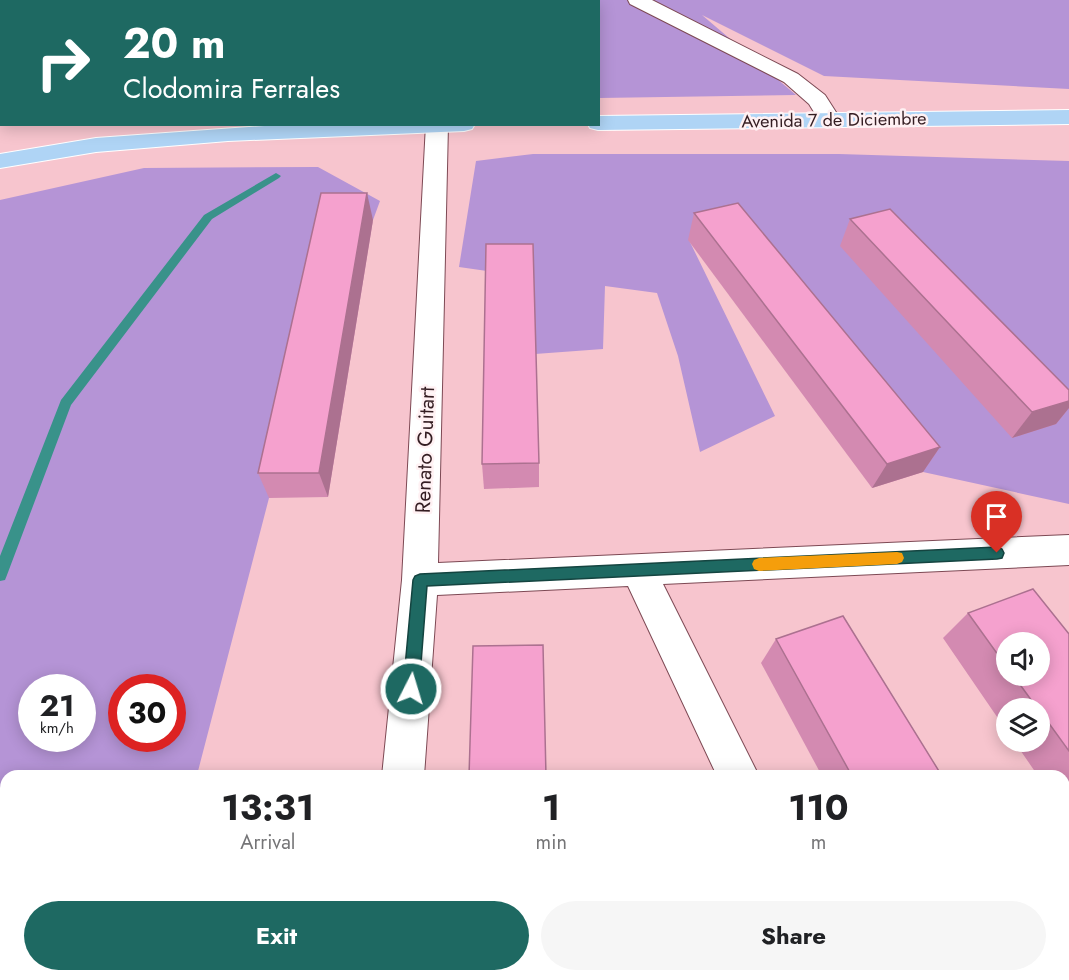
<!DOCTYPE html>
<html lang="en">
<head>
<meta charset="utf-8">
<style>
  body { margin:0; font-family:Jost,sans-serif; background:#f6f6f6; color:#202124; height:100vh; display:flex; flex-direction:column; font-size:22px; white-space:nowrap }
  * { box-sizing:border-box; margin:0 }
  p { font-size:20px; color:#757577 }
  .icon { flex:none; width:33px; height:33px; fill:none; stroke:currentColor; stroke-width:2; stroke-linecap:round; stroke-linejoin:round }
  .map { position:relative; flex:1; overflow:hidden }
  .sheet { position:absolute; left:0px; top:770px; width:1070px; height:212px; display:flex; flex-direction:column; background:#fff; border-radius:18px 18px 0 0; box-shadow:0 3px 15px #0003 }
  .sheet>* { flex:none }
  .top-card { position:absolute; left:0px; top:0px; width:600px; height:126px; box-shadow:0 3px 15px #0003; background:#1e6962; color:#fff; overflow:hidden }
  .fabs { position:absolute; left:996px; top:632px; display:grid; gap:12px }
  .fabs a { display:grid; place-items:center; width:54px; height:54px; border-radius:50%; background:#fff; box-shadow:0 3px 15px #0003; font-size:30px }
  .speed { position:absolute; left:18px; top:674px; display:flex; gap:12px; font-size:30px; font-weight:700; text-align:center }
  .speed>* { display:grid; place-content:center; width:78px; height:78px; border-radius:50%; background:#fff; box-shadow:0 3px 15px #0003; line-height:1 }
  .speed small { font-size:15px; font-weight:400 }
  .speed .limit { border:9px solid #d22; background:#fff; color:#111 }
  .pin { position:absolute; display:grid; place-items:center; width:51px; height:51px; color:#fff; margin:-62px -26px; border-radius:50% 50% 50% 0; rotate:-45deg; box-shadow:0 0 6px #0007 }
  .pin .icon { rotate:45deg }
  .me { position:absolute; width:66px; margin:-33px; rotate:5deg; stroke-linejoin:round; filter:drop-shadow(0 0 4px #0008) }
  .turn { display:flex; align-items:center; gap:21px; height:126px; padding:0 24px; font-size:27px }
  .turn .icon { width:78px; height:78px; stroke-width:2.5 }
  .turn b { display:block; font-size:42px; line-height:51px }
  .eta { display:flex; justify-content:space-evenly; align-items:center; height:102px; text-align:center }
  .eta b { font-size:36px; font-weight:700; line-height:42px }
  .button { display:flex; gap:12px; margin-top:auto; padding:12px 24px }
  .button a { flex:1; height:69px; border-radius:36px; background:#1e6962; color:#fff; font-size:24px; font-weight:700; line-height:69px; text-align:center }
  .button a+a { background:#f6f6f6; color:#202124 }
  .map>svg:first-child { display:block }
  .green { fill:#b594d6; fill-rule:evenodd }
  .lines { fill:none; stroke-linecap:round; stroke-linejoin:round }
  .stream { fill:#39928a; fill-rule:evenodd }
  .minor-casing { stroke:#7d4954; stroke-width:2 }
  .major-casing { stroke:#fff; stroke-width:2 }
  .minor { fill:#fff; fill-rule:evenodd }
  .major { fill:#afd4f5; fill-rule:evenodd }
  .wall { fill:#d38ab1; fill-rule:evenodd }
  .shaded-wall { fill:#ac7190 }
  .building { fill:#f5a1ce; stroke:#ac7190; stroke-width:1.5 }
  .route { fill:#1e6962; stroke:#144440; stroke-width:1.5 }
  .slow { fill:#f59e0b }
  .labels { text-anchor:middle; stroke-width:5; stroke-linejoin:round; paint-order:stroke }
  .far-street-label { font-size:18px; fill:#341d22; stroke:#fff1f3 }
  .street-label { font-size:21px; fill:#341d22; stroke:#fff1f3 }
</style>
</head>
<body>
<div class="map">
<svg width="1069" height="980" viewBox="0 0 1069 980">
  <rect width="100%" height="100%" fill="#f7c5ce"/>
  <g class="green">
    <path d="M261 0H1069V89L824 76 702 15 796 95 599 98 598 2Z"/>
    <path d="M533 154H839L1069 161V504L923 472 689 240 775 416 700 452 678 356 657 293 605 286 603 349 535 354 487 271 459 267 476 161Z"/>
    <path d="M318 167 380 201 373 220H328L269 498 197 775 6 776V975H152L150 980H0V200L144 168ZM32 687H82V738H32ZM122 687H172V738H122Z"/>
  </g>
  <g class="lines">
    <g class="stream">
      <rect x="511" y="0" width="8" height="2"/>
      <path d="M276 173 281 176 279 178 212 219 71 405 7 575 5 580 0 581V556L61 400 204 215Z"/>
    </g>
    <defs>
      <g id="minor">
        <path d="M40 0H58L59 2H40Z"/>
        <rect x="239" y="0" width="18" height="2"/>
        <path d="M628 0H652L798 74 825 95 841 120 838 125 830 127 822 125 809 104 784 82 630 4Z"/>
        <rect x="0" y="87" width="2" height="12"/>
        <path d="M426 124 448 125 438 563 1069 535V565L663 584 759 776H717L628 586 437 595 424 776H382L402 580Z"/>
        <path d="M364 975H410V980H362Z"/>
        <path d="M814 975H860L863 980H815Z"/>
      </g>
      <g id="major">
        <path d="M1069 110V124L598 130 590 128 588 124H598V116Z"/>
        <path d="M292 124H475L472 129 464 131 228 141 96 152 0 168V154L96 138Z"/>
      </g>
    </defs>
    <use href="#minor" class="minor-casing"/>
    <use href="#major" class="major-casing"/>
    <use href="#minor" class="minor"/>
    <use href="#major" class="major"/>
  </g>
  <g class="wall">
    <path d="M694 213 940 447 923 472 872 488 688 240Z"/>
    <path d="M850 219 1069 390V408L1056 424 1012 438 840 246Z"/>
    <path d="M373 220 328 497 269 498 258 473Z"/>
    <path d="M539 463V487L484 489 482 464Z"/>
    <path d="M968 613 1069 634V819L1064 812V776H1038L1014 741H1040V708H1006V730L943 638ZM1006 642 1040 675H1006Z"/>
    <path d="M776 639 942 776H822L761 663Z"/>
    <path d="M929 975H1064L1069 980H931Z"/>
  </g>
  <g class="shaded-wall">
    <path d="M2 29V60H0V30Z"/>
    <path d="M367 193 373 220 328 497 319 473Z"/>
    <path d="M1069 401V408L1056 424 1012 438 1032 412Z"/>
    <path d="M940 447 923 472 872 488 887 464Z"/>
    <path d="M222 975H241L240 980H221Z"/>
  </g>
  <g class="building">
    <path d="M0 0H9L10 2H2V29L0 30Z"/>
    <path d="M321 193H367L319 473H258Z"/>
    <path d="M738 203 940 447 887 464 694 213Z"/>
    <path d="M890 209 1069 390V401L1032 412 850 219Z"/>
    <path d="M486 244H533L539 463 482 464Z"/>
    <path d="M1033 589 1069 634V751L1040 711V708H1037L1013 675H1040V642H1006V666L968 613Z"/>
    <path d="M843 616 942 776H852L776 639Z"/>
    <path d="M543 645 546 776H469L473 646Z"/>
    <path d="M1064 971 1069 980H966L963 975H1064Z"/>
    <path d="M126 975H222L221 980H125Z"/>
    <path d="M463 975H550L551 980H463Z"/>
  </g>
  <path class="route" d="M997 547 1002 549 1004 553 1002 558 997 559 427 586 419 689 417 694 411 696 405 694 403 689 413 580 415 576 420 574Z"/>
  <path class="slow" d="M897 552 902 553 904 558 902 562 897 564 759 571 754 569 752 564 754 560 759 558Z"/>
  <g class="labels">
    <g class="far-street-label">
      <text transform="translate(834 120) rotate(-1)" y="6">Avenida 7 de Diciembre</text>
    </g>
    <g class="street-label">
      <text transform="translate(425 450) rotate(-88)" y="7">Renato Guitart</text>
    </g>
  </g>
</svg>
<div class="fabs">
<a><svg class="icon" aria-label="sound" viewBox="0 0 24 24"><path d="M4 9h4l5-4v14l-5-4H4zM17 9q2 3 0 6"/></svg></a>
<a><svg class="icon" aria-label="layers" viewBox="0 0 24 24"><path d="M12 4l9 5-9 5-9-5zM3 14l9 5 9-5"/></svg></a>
</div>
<div class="speed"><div>21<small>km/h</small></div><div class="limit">30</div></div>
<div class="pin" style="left:997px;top:553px;background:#d93025"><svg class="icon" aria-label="arrive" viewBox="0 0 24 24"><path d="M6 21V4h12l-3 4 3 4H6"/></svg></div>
<svg class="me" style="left:411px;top:689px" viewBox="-20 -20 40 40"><circle r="17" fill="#1e6962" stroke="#fff" stroke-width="3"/><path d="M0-11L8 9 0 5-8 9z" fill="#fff"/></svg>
<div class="top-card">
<div class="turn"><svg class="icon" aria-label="right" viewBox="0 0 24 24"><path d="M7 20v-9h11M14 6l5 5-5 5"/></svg><div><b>20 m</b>Clodomira Ferrales</div></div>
</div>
<section class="sheet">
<div class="eta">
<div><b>13:31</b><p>Arrival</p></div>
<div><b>1</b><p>min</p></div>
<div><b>110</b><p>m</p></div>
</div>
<div class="button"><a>Exit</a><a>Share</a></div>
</section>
</div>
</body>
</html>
